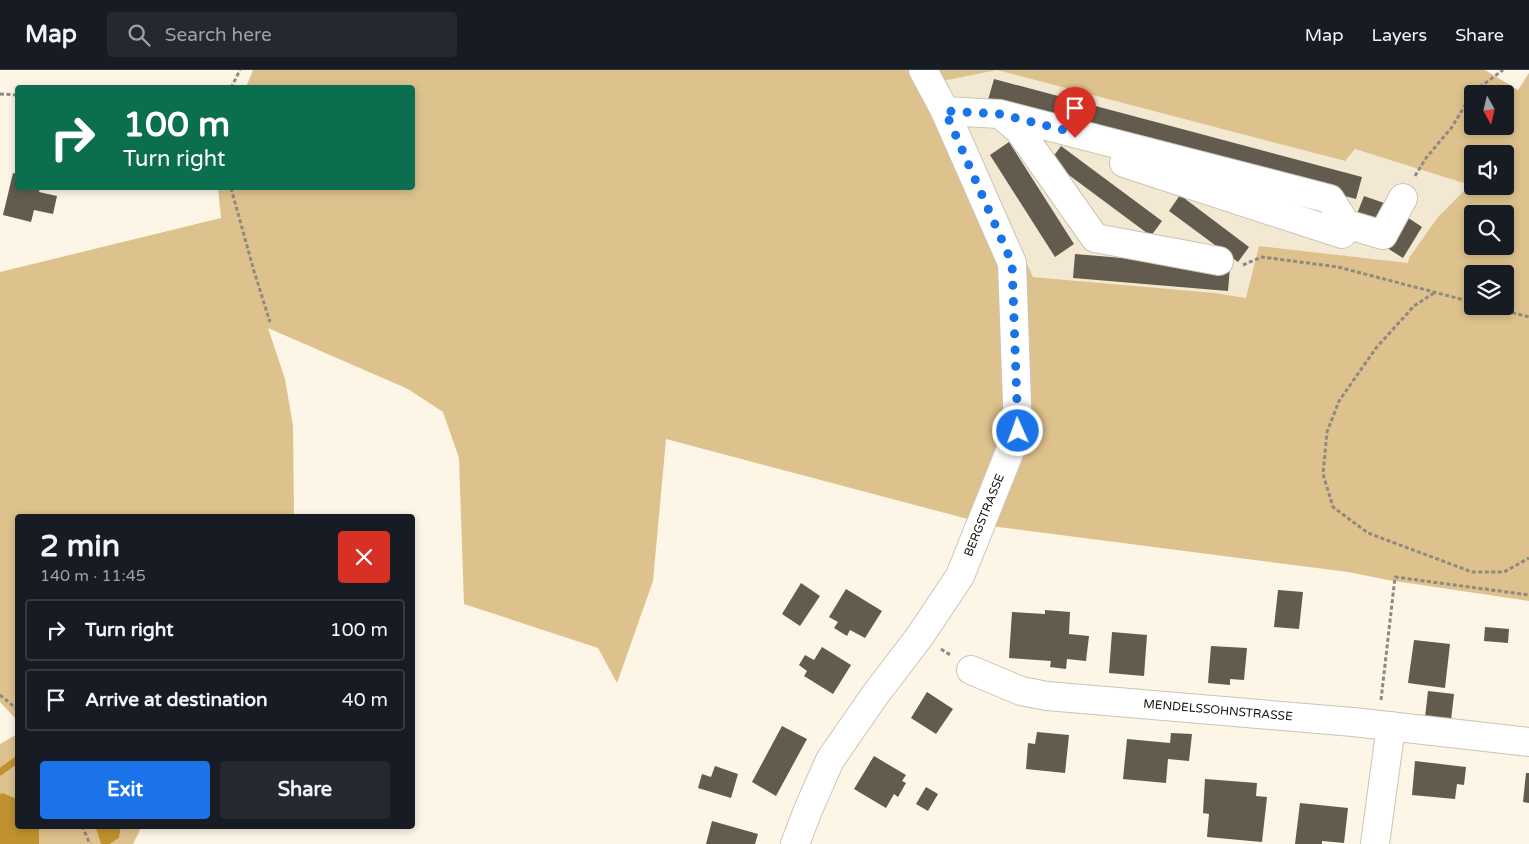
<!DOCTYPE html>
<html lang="en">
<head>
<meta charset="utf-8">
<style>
  body { margin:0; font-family:"Varela Round",sans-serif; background:#242831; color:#f1f3f6; height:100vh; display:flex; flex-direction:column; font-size:19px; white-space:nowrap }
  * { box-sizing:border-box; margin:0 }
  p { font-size:16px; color:#9ea1a6 }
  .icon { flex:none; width:28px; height:28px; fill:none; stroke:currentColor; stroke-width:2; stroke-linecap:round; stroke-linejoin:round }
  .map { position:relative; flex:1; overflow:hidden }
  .sheet { position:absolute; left:15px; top:444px; width:400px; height:315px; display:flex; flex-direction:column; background:#171b24; border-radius:5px; box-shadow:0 2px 8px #0003 }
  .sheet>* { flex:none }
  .hud { position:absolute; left:15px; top:15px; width:400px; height:105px; border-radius:5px; box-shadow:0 2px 8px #0003; background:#0b6e4f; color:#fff; overflow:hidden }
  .needle { width:32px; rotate:172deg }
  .controls { position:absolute; left:1464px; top:15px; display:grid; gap:10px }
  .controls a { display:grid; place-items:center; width:50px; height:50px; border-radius:5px; background:#171b24; box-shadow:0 2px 8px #0003; font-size:25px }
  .pin { position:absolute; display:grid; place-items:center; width:42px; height:42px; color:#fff; margin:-51px -21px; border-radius:50% 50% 50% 0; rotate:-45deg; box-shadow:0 0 5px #0007 }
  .pin .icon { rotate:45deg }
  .me { position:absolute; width:55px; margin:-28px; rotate:358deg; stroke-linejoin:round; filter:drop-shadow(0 0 4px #0008) }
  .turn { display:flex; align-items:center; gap:18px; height:105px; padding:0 25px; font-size:22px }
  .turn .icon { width:65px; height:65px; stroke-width:2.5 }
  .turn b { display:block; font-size:35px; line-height:42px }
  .round { display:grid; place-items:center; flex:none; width:52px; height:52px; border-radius:5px; background:#242831 }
  .head { display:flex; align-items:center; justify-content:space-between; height:85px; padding:0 25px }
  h1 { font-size:30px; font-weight:700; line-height:38px }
  .button { display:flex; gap:10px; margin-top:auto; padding:10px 25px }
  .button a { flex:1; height:58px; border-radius:5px; background:#1a73e8; color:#fff; font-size:20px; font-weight:700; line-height:58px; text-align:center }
  .button a+a { background:#242831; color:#f1f3f6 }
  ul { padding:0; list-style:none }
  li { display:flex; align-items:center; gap:15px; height:62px; margin:0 10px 8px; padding:0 15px; border:2px solid #363941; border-radius:5px }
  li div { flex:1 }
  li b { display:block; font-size:19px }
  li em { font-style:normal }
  header { display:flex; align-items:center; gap:30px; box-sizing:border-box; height:70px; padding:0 25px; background:#171b24; border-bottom:1px solid #363941 }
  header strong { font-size:24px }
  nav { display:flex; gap:28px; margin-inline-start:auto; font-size:18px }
  .search { width:350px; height:45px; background:#242831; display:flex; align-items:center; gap:12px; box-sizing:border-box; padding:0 18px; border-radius:5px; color:#9ea1a6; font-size:19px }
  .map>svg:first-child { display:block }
  .built { fill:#f3e8d2 }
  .green { fill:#dec28d; fill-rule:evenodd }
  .water { fill:#bf922f }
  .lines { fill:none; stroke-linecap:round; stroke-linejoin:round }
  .stream { stroke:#bf922f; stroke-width:7 }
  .building { fill:#625b4e }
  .minor-casing { stroke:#cbc4b5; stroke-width:30 }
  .path { stroke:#8f897f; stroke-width:3; stroke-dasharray:4 2.5; stroke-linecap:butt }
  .minor { stroke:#fff; stroke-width:28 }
  .route { stroke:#1a73e8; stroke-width:9; stroke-dasharray:0 16.2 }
  .labels { text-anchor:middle; stroke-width:5; stroke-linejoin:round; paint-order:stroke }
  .street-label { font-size:12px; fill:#17140f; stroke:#fff }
</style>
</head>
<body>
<header>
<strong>Map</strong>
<div class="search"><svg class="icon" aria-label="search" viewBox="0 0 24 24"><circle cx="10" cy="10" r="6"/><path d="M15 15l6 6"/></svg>Search here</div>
<nav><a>Map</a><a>Layers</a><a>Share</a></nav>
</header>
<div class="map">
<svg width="1529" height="774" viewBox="0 0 1529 774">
  <rect width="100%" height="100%" fill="#fdf5e6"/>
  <path class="built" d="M997 0 1344 91 1355 79 1471 115 1438 147 1408 194 1259 176 1247 228 1215 223 1033 207 964 53 943 11Z"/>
  <g class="green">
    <path d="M253 0H1485L1518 20 1529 3V531L1388 510 1348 502 998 457 666 369 653 511 617 613 598 578 464 534 459 388 443 342 408 319 268 258 285 309 293 356 294 446H18L17 650 0 632V202L221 148 218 118H412V18L246 17ZM997 0 1345 91 1355 79 1470 115 1438 147 1409 188 1408 193 1259 176 1246 228 1215 223 1033 207 964 53 943 11ZM1472 24H1505V56H1472ZM1472 84H1505V116H1472ZM1472 144H1505V176H1472ZM1472 204H1505V236H1472Z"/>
    <path d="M17 664V729L3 723 0 724V674Z"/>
    <path d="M39 756H95L101 774H39Z"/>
    <path d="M121 756H142L133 774H110L119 768Z"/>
  </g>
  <g class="water">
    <path d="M3 723 17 729 18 756H39V774H0V724Z"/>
    <path d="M95 756H121L119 768 110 774H101Z"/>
  </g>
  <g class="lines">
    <path class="stream" d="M0 702 18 689"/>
  </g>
  <g class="building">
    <path d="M994 9 1362 107 1356 129 988 30Z"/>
    <path d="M1009 72 1074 174 1055 187 990 85Z"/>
    <path d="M1061 76 1162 151 1151 166 1050 91Z"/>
    <path d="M13 103 18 104V118H40L39 122 57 126 53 144 34 140 31 152 3 145Z"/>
    <path d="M1180 125 1249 177 1238 192 1169 141Z"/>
    <path d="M1364 126 1384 133 1374 161 1353 154Z"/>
    <path d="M1407 147 1422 157 1403 188 1387 178Z"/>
    <path d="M1075 184 1230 197 1228 221 1073 208Z"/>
    <path d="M801 513 820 526 800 556 782 544Z"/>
    <path d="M846 519 882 541 865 568 850 560 847 566 834 558 838 552 829 547Z"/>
    <path d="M1278 520 1303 522 1299 559 1274 557Z"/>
    <path d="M1045 540 1070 542 1069 564 1089 566 1086 591 1067 589 1066 599 1050 597 1051 591 1009 588 1012 542 1045 544Z"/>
    <path d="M1485 557 1509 559 1508 573 1484 571Z"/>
    <path d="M1112 562 1147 565 1144 606 1109 603Z"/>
    <path d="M1414 570 1450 574 1445 618 1408 613Z"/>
    <path d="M1211 576 1247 578 1244 610 1230 609V615L1208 613Z"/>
    <path d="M822 577 851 595 833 624 804 606 807 601 799 595 805 585 814 590Z"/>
    <path d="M1428 621 1454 624 1451 650 1425 647Z"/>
    <path d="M927 622 953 639 936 664 911 648Z"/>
    <path d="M782 656 807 669 776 726 752 712Z"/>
    <path d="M1037 662 1069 665 1065 703 1026 699 1028 673 1035 674Z"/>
    <path d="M1171 663 1192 664 1189 691 1168 689 1166 713 1123 709 1127 669 1170 673Z"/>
    <path d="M874 686 906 705 902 711 906 713 898 727 894 724 886 738 854 719Z"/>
    <path d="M1415 691 1466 697 1464 715 1457 714 1455 729 1412 725Z"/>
    <path d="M715 696 738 704 731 728 698 718 702 704 711 707Z"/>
    <path d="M1526 703H1529V733L1523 732Z"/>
    <path d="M1205 709 1257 713 1256 726 1267 727 1262 772 1207 767 1209 744 1203 743Z"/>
    <path d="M926 717 938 724 928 741 916 734Z"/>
    <path d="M1300 733 1348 738 1344 773 1322 771V774H1295Z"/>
    <path d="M712 751 758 764 755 774H706Z"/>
  </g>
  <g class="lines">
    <defs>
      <g id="minor">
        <path d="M945 41 1000 44 1330 129 1346 154 1383 165 1403 128"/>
        <path d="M1001 45 1019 60 1095 168 1219 191"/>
        <path d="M1124 93 1342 164 1346 154"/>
        <path d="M971 600 1021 621 1047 626 1353 652 1529 672"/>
        <path d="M795 774 808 740 830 690 875 625 920 566 960 506 1018 361 1012 193 945 41 923 0"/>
        <path d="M1375 774 1391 656"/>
      </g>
    </defs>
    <use href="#minor" class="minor-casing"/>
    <g class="path">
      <path d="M231 18 240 0"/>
      <path d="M0 24 18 25"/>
      <path d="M1415 106 1426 88 1452 57 1473 22 1503 0"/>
      <path d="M231 118 254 201 270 252"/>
      <path d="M1243 195 1262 187 1338 197 1472 232"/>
      <path d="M1434 223 1414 236 1376 278 1339 331 1327 362 1323 404 1333 437 1368 463 1472 502H1504L1529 488"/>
      <path d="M1487 236 1529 247"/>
      <path d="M941 579 952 586"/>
      <path d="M0 625 18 640"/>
      <path d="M1381 630 1395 507 1529 525"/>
      <path d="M82 756 90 774"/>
    </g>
    <use href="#minor" class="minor"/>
  </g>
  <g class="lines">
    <path class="route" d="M1018 361 1012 193 945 41 1000 44 1064 60 1075 68"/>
  </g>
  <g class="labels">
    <g class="street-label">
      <text transform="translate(984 445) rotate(-68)" y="4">BERGSTRASSE</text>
      <text transform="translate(1218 640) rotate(5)" y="4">MENDELSSOHNSTRASSE</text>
    </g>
  </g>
</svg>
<div class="controls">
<a><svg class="needle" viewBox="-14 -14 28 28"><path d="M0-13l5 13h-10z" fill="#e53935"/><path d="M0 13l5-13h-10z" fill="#9ea1a6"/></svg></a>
<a><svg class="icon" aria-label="sound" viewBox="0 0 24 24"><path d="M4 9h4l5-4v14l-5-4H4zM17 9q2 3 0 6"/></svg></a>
<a><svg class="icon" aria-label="search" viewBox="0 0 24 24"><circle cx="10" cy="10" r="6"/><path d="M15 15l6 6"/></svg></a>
<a><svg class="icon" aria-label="layers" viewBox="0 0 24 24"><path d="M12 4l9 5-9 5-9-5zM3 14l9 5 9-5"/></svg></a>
</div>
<div class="pin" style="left:1075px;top:68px;background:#d93025"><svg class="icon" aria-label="arrive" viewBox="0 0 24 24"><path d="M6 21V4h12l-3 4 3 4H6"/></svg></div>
<svg class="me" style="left:1018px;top:361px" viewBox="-20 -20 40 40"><circle r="17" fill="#1a73e8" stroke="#fff" stroke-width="3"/><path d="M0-11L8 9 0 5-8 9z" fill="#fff"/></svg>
<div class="hud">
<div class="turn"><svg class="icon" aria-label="right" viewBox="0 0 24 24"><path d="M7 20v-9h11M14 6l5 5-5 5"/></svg><div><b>100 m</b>Turn right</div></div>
</div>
<section class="sheet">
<div class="head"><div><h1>2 min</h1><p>140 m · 11:45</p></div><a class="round" style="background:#d93025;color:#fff"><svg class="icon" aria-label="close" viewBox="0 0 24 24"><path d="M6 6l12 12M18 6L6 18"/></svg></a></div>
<ul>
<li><svg class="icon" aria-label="right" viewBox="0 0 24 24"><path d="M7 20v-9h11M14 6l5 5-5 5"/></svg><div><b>Turn right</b></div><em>100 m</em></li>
<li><svg class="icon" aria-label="arrive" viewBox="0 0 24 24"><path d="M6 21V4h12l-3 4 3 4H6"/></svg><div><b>Arrive at destination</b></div><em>40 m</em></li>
</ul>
<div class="button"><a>Exit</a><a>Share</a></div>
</section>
</div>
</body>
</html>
